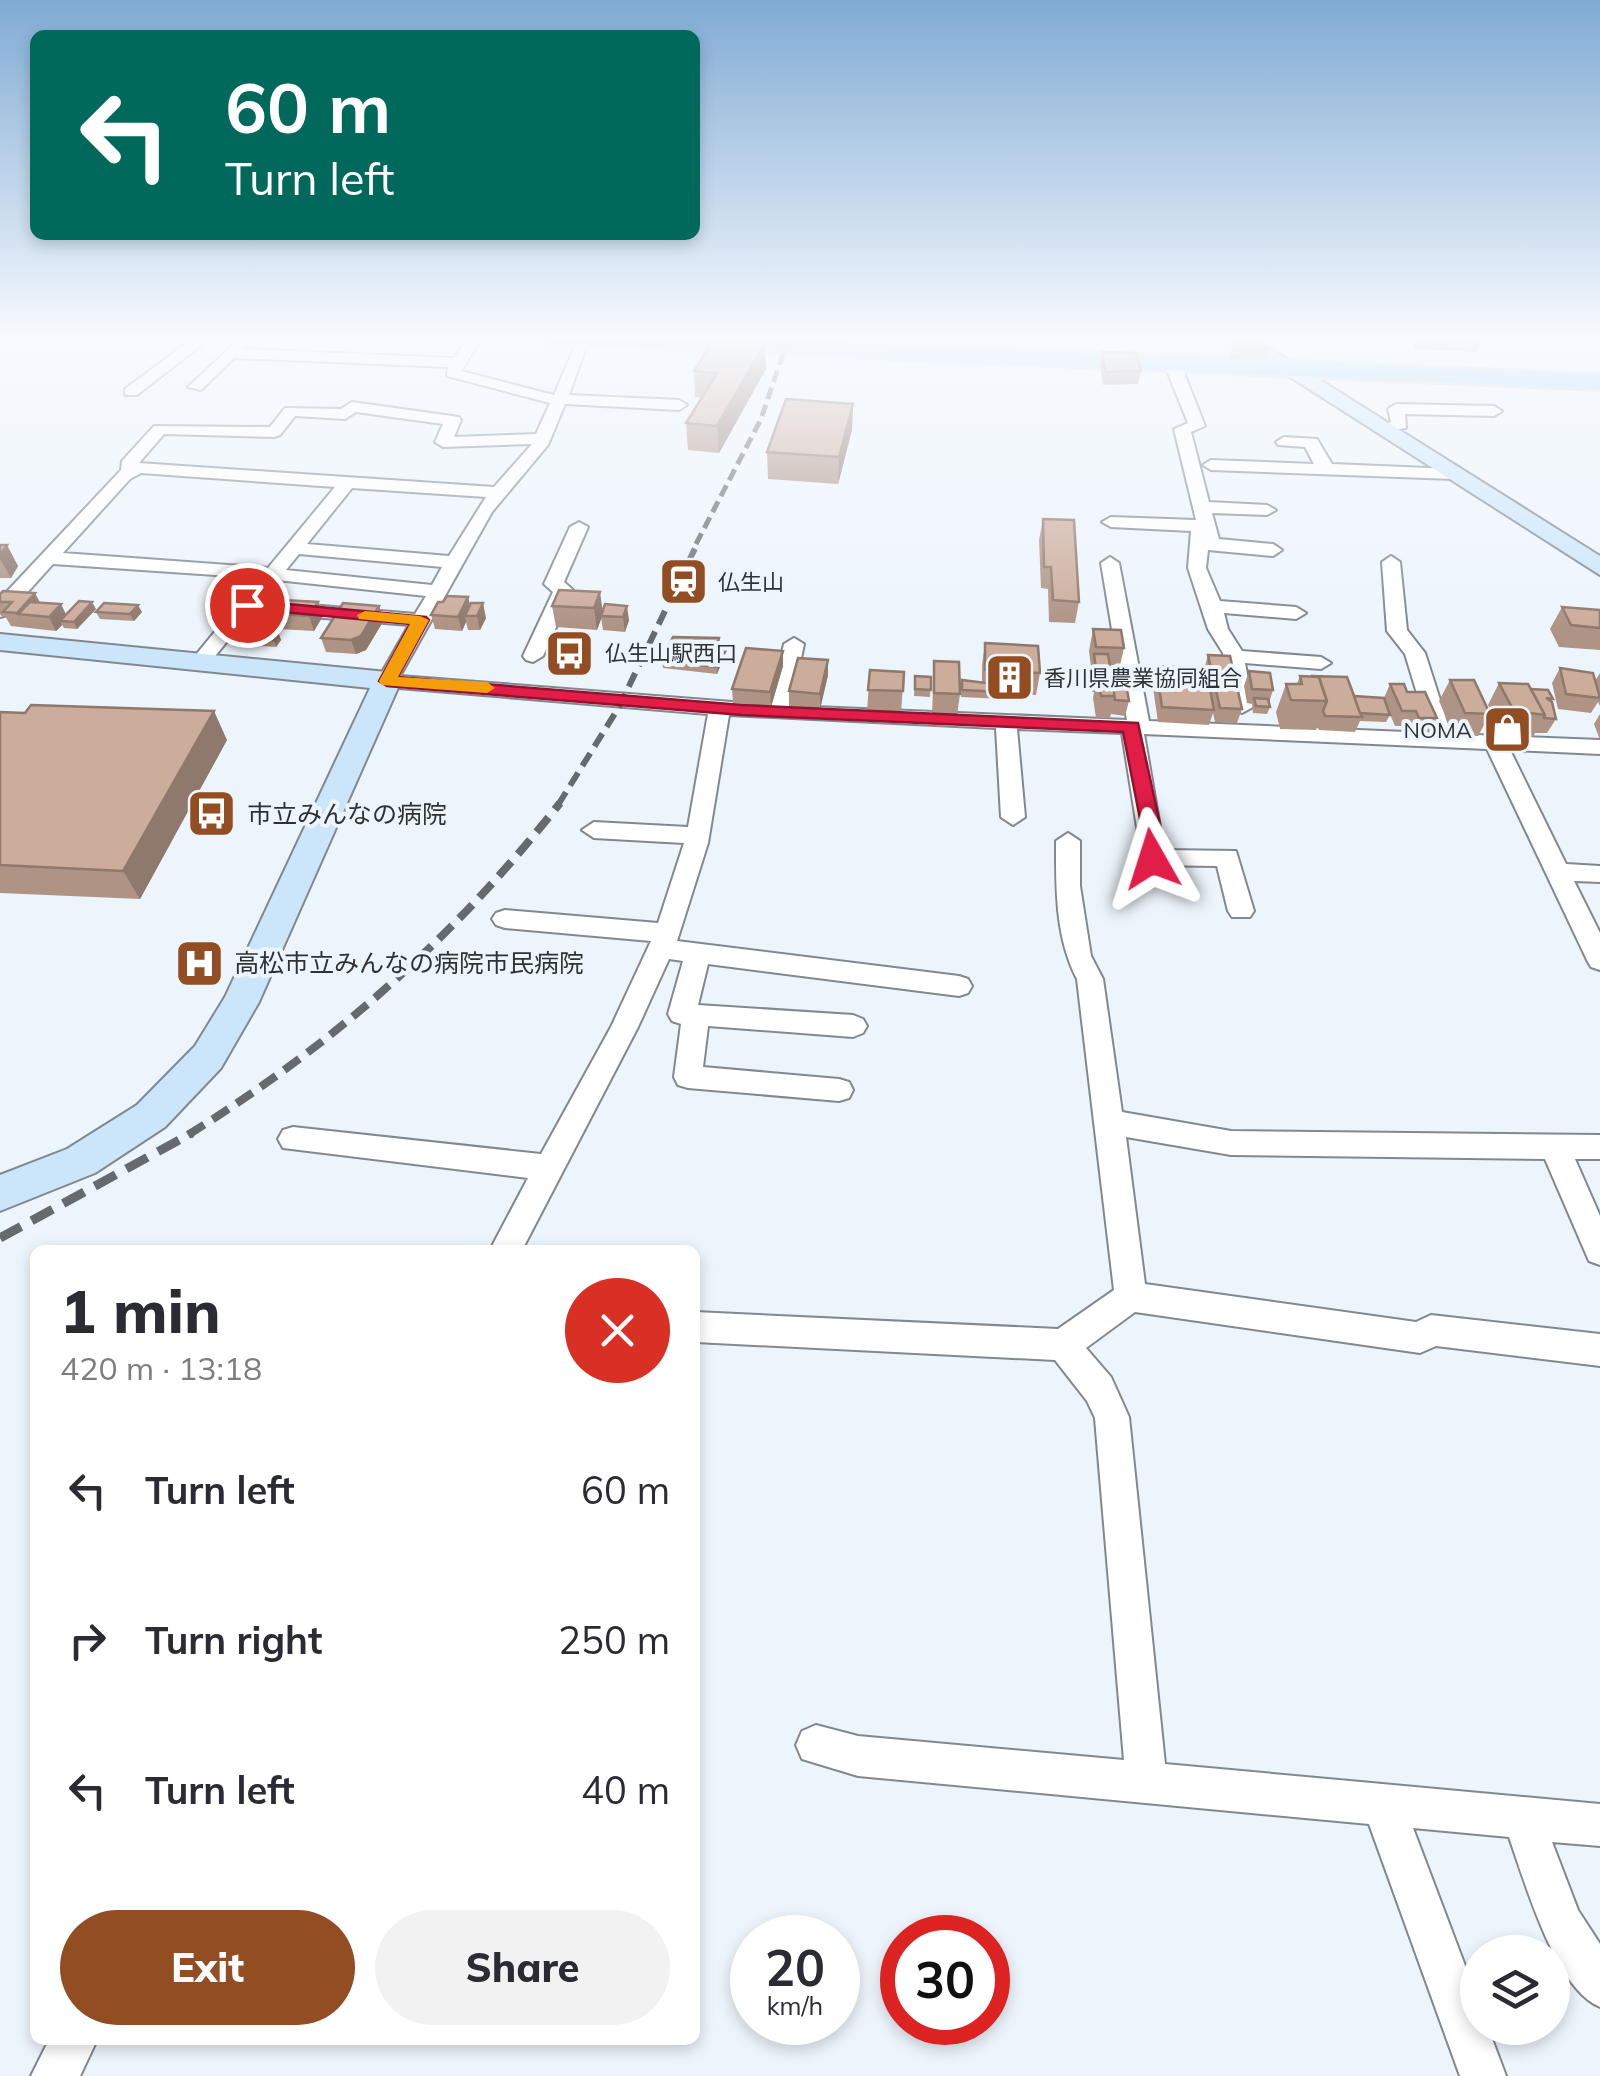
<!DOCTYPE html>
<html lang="en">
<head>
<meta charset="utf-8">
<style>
  body { margin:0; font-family:Mulish,"Noto Sans JP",sans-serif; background:#f2f2f3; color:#2b2b33; height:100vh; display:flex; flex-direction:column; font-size:38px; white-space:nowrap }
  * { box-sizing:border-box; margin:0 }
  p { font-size:32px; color:#7c7c81 }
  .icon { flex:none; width:55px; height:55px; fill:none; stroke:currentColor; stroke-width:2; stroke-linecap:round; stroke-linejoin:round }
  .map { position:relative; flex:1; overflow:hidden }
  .details { position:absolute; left:30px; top:1245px; width:670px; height:800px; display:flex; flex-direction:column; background:#fff; border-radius:15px; box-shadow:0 5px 15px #0003 }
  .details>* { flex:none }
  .guide { position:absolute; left:30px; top:30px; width:670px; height:210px; border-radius:15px; box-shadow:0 5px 15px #0003; background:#00695c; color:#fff; overflow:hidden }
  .tools { position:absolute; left:1460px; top:1935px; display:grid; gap:20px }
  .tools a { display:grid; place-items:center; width:110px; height:110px; border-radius:50%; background:#fff; box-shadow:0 5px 15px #0003; font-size:50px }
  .speed { position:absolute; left:730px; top:1915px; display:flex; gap:20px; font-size:50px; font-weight:700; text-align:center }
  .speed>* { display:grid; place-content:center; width:130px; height:130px; border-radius:50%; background:#fff; box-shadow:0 5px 15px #0003; line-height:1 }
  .speed small { font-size:25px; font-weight:400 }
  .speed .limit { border:15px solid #d22; background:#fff; color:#111 }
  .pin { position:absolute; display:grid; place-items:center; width:85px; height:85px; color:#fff; margin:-42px; border:5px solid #fff; border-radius:50%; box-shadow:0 2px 10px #0007 }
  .me { position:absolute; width:110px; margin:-55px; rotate:354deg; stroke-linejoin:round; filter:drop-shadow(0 0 8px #0008) }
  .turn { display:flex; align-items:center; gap:35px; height:210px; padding:0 30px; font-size:45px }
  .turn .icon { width:130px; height:130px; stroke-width:2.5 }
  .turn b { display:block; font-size:70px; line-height:85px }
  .round { display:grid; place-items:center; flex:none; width:105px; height:105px; border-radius:52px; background:#f2f2f3 }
  .summary { display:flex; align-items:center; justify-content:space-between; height:170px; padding:0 30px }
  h1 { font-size:60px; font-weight:800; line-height:75px }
  .action { display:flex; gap:20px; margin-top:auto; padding:20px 30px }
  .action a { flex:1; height:115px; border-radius:60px; background:#924d22; color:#fff; font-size:40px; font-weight:800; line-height:115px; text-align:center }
  .action a+a { background:#f2f2f3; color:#2b2b33 }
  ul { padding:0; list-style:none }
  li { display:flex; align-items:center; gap:30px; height:150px; padding:0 30px }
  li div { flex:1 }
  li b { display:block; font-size:38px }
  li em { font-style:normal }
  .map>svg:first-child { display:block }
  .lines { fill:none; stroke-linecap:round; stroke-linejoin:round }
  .street-casing { stroke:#81888f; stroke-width:4 }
  .secondary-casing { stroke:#81888f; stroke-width:4 }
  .primary-casing { stroke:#d1d2d2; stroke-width:6 }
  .street { fill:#fff; fill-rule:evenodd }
  .secondary { fill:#cbe6fa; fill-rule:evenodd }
  .primary { fill:#97ccf6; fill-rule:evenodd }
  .rail-far3 { stroke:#656a6e; stroke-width:5; stroke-dasharray:12 6; stroke-linecap:butt }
  .rail-far2 { stroke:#656a6e; stroke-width:6; stroke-dasharray:15 8; stroke-linecap:butt }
  .rail-far1 { stroke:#656a6e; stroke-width:8; stroke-dasharray:19 10; stroke-linecap:butt }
  .rail { stroke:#656a6e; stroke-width:9; stroke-dasharray:24 12; stroke-linecap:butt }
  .wall { fill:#af9485 }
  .shaded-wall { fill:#8f786c }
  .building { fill:#ccac9b; stroke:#8f786c; stroke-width:2.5 }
  .route { fill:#e11d48; stroke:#92132f; stroke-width:2.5 }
  .slow { fill:#f59e0b }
  .labels { text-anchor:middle; stroke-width:8; stroke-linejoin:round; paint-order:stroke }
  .far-poi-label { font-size:22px; fill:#2e3234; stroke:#edf5fc; text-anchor:start }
  .poi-label { font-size:25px; fill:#2e3234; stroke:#edf5fc; text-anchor:start }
</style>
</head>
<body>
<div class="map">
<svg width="1600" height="2076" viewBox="0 0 1600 2076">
  <rect width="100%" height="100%" fill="#edf5fc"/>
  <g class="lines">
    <defs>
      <g id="street">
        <path d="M196 336H213L137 395H125V389Z"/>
        <path d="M469 336H483L461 371 554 395 578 339 590 336 569 395 679 400 687 405 679 410 565 404 548 445 492 512 400 676 770 705 784 644 794 638 804 644 791 706 1127 720 1101 563 1110 557 1119 563 1149 721 1429 733 1405 654 1387 631 1382 562 1391 556 1400 562 1407 630 1425 653 1451 734 1600 740V754L1510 750 1566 864 1600 866V882L1574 881 1600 933V970L1591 967 1587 960 1487 749 1144 734 1164 850 1236 851 1254 911 1250 917H1232L1228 911 1217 866 1143 865 1122 733 1017 729 1025 817 1013 825 1001 817 996 728 729 715 708 843 677 941 959 976 968 979 972 986 968 993 959 996 708 964 698 1005 853 1015 863 1019 867 1026 863 1033 853 1037 708 1026 703 1067 839 1079 849 1082 853 1090 849 1098 839 1101 688 1088 678 1085 674 1077 681 1024 672 1021 668 1014 683 961 669 959 638 1027 522 1250H490L528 1178 283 1148 278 1139 283 1130 293 1127 541 1154 611 1027 651 941 505 928 496 925 492 919 496 913 505 910 658 923 684 843 594 838 582 830 594 822 688 827 708 714 387 687 377 681 409 625 288 615 278 609 288 603 415 614 426 596 277 580 207 666 200 668 190 662 259 578 53 564 7 615 0 617V599L121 470 122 461 154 426 270 427 285 408 341 409 352 402 459 417 461 420 454 437 536 434 550 403 447 376 448 367 234 358 201 390 188 387 242 337 249 341 242 349 454 358ZM356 412 443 424 435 442 443 447 532 444 494 487 139 463 164 434 274 437 280 435 295 416 345 419ZM141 473 335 487 268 568 63 553 130 479ZM352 488 486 497 449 556 307 544ZM299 554 442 567 432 585 286 570Z"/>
        <path d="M843 336H862L886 351 874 354Z"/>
        <path d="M1172 358 1180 363 1205 426 1191 432 1209 502 1267 505 1276 510 1267 515 1212 513 1219 539 1273 544 1282 550 1273 556 1208 550 1206 568 1220 601 1296 607 1306 613 1296 619 1224 613 1228 629 1242 651 1321 657 1331 663 1321 669 1245 663 1253 707 1242 713 1231 707 1223 653 1208 629 1188 568 1191 531 1111 527 1102 522 1111 517 1196 520 1174 429 1188 423 1164 363Z"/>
        <path d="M1396 404 1494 406 1502 411 1494 416 1405 414 1406 428 1377 432V426L1391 422 1388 409Z"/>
        <path d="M1284 437 1317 439 1332 464 1453 469 1462 474 1453 479 1211 470 1203 465 1211 460 1314 464 1305 447 1278 445 1276 442Z"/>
        <path d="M579 522 588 527 564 582 573 590 543 656 533 662 526 660 523 656 553 592 544 584 570 527Z"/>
        <path d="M1068 833 1080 841V886L1091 956 1103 979 1122 1112 1231 1131 1600 1135V1159H1575L1600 1216V1265L1589 1261 1545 1159 1231 1155 1126 1137 1145 1284 1416 1322 1431 1315 1600 1334V1366L1436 1346 1420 1353 1135 1312 1086 1348 1111 1377 1129 1417 1165 1764 1600 1804V1846L1552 1842 1578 1910 1600 1944V2007C1555 1989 1525 1882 1509 1837L1413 1828 1478 2000V2028H1488L1506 2076H1460L1369 1824 858 1776 802 1759 796 1745 802 1731 816 1725 858 1736 1124 1760 1095 1418 1087 1401 1055 1360 695 1342V1312L1058 1329 1114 1290 1077 979C1055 937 1056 887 1056 841Z"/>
        <path d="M49 2040H97L80 2076H31Z"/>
      </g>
      <g id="secondary">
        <path d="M1226 336H1250L1600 556V575Z"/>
        <path d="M0 634 387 672 397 675 401 681 259 1002 221 1068 165 1127 95 1173 0 1211V1175L67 1149 137 1105 195 1046 225 997 370 688 0 650Z"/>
      </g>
      <path id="primary" d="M532 336H706L1600 375V389L543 343Z"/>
    </defs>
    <use href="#street" class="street-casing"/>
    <use href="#secondary" class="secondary-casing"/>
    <use href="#primary" class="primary-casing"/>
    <use href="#street" class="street"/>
    <use href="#secondary" class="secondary"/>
    <use href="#primary" class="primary"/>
    <path class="rail-far3" d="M696 544 761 419 789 336"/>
    <path class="rail-far2" d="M558 805 619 707 698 542"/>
    <path class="rail-far1" d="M188 1135C335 1043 453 939 560 803"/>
    <path class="rail" d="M0 1238 192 1133"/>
  </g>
  <g class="wall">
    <path d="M1233 336H1250L1269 348 1265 360 1230 359Z"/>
    <path d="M1409 336H1483L1477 352 1415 349Z"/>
    <path d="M765 343 766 369 719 453 688 450 686 423 702 398 695 397 694 371Z"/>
    <path d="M1102 352 1141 371 1138 384 1103 385 1100 365Z"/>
    <path d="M853 404 852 430 838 484 768 479 767 452Z"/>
    <path d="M1043 519 1079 602 1075 623 1049 622 1048 589 1041 588 1039 540Z"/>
    <path d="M0 545 18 566 11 578H0Z"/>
    <path d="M559 590 603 612 605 604 629 620 625 632 603 630 601 618 597 630 556 627 552 606Z"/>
    <path d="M0 594 40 602 61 604 66 615 96 609 77 629 64 628 62 625 56 631 11 626 5 616H1L0 614Z"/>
    <path d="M468 597 470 605 486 618 480 630H468L466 622 462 631 435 629 431 615 443 602Z"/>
    <path d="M276 601 278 607 318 602 323 616 314 631 278 629 276 623 271 630 256 629 258 634 253 641 241 640 238 633 246 626 241 614Z"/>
    <path d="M379 606 384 620 366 650 356 654 326 652 321 638Z"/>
    <path d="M1562 607 1600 610V650L1559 647 1550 629Z"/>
    <path d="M96 612H142L134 621 100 619Z"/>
    <path d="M1093 629 1124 648 1119 670 1111 669 1129 701 1125 716 1111 714 1110 718H1096L1093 698 1094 692H1092L1089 675 1091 667 1089 651Z"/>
    <path d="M278 632 281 640 276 647 263 646 260 639Z"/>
    <path d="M719 638V642L727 650 717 674 663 668 662 661Z"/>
    <path d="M985 643 1040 673 1036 695 1003 693 1002 699 961 697 962 680 982 682V665Z"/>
    <path d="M783 651V666L771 707 733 703 732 689Z"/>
    <path d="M1208 655 1242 709 1237 723 1215 722 1213 713 1209 725 1158 722 1152 681 1156 666 1204 669Z"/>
    <path d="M828 660V675L820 709 789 706V691Z"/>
    <path d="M934 661 960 694 957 716 932 715Z"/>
    <path d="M1560 668 1595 681 1600 673V706L1598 702 1591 713 1558 709 1552 683Z"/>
    <path d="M870 670 904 672 901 713 867 711Z"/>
    <path d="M1249 671 1273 690 1269 703 1270 707 1267 714 1253 713 1252 704 1247 703 1244 686Z"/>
    <path d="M915 676 931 677 930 697 914 696Z"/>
    <path d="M1300 676 1354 697 1384 698 1390 684 1407 692 1437 718 1430 733 1412 732 1409 726H1395L1386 705 1390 715 1386 722 1360 721 1355 732 1319 730 1317 726 1316 730 1280 729 1276 712 1286 684H1297Z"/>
    <path d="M1450 680 1490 714 1478 736 1454 735 1439 701Z"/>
    <path d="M1499 683 1531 689 1553 699 1551 702 1556 719 1547 733H1535L1533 737 1502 733 1488 705Z"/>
    <path d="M0 712 227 740 140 899 0 893Z"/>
    <path d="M1600 714V740L1594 724Z"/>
  </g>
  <g class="shaded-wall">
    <path d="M765 343 766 369 719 453 717 426Z"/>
    <path d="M853 404 852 430 838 484 839 457Z"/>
    <path d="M7 545 18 566 11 578 0 559V555Z"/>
    <path d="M600 592 603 614 597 630 594 608Z"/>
    <path d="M35 593 43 608 18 614 25 627 17 613Z"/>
    <path d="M468 597 472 612 465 616 466 622 462 631 458 617Z"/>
    <path d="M276 601 281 615 273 614 276 623 271 630 266 616Z"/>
    <path d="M92 602 96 609 77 629 74 622Z"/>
    <path d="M318 602 323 616 314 631 309 616Z"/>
    <path d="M483 603 486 618 480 630 477 616Z"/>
    <path d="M61 604 68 619 60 621 62 625 56 631 49 617Z"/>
    <path d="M138 605 142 612 134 621 130 614Z"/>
    <path d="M379 606 384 620 366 650 356 654 351 640Z"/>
    <path d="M627 606 629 620 625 632 623 617Z"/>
    <path d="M255 626 258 634 253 641 250 634Z"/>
    <path d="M278 632 281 640 276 647 274 640Z"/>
    <path d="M726 643 727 650 717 674V667Z"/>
    <path d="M783 651V666L771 707 770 692Z"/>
    <path d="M828 660V675L820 709V694Z"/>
    <path d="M214 711 227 740 140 899 123 871Z"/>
  </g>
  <g class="building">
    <path d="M1234 336H1250L1269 348 1234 346Z"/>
    <path d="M714 339 765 343 717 426 686 423 717 373 694 371Z"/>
    <path d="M1102 352 1136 353 1141 371 1106 372Z"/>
    <path d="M786 399 853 404 839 457 767 452Z"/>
    <path d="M1043 519 1074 520 1079 602 1053 600 1051 567H1044Z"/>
    <path d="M0 545H7L0 555Z"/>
    <path d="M559 590 600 592 594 608 552 606Z"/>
    <path d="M3 591 35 593 17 613 3 612 12 602H0V594Z"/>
    <path d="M447 596 468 597 458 617 431 615 438 602H443Z"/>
    <path d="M252 600 276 601 266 616 241 614Z"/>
    <path d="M283 600 318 602 309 616 273 614Z"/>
    <path d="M79 601 92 602 74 622 60 621Z"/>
    <path d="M30 602 61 604 49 617 18 614Z"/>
    <path d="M104 603 138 605 130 614 96 612Z"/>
    <path d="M343 603 379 606 361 636 351 640 321 638Z"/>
    <path d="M471 603H483L477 616H465Z"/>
    <path d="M605 604 627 606 623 617 601 616Z"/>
    <path d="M1562 607 1600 610V628L1571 625Z"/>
    <path d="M244 626H255L250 634 238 633Z"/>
    <path d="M1093 629 1121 630 1124 648 1096 647Z"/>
    <path d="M265 631 278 632 274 640 260 639Z"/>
    <path d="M673 637 719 638 718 642 726 643 717 667 662 661Z"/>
    <path d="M985 643 1038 646 1040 673 985 670Z"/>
    <path d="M746 648 783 651 770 692 732 689Z"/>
    <path d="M1094 654H1108L1115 696H1101L1098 676 1105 677 1104 670H1096Z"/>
    <path d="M1208 655 1230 656 1242 709 1220 708Z"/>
    <path d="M798 658 828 660 820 694 789 691Z"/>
    <path d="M934 661 959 662 960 694 934 693Z"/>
    <path d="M1156 666 1206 669 1214 710 1162 707Z"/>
    <path d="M1560 668 1593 673 1600 698 1566 694Z"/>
    <path d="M870 670 904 672 903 691 868 690Z"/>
    <path d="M1111 671 1124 672 1129 701 1115 700Z"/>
    <path d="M1249 671 1270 673 1273 690 1252 689Z"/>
    <path d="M915 676 931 677V690L915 689Z"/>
    <path d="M1300 676 1319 677 1327 701 1291 700 1286 684H1302Z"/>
    <path d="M1311 676 1347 677 1362 717 1325 716 1323 711 1327 701 1319 677Z"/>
    <path d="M962 680 1003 685 1004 692 962 690Z"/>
    <path d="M1450 680H1474L1490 714 1465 713Z"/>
    <path d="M1499 683 1528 684 1545 715 1514 711Z"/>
    <path d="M1390 684H1404L1407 692H1425L1437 718H1419L1416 711H1402Z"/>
    <path d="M1531 689 1548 690 1553 699 1546 698 1552 702 1556 719 1544 718 1545 715Z"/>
    <path d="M1354 696 1384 698 1390 715 1360 713Z"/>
    <path d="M1254 698 1268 699 1270 707 1256 706Z"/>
    <path d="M31 705 214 711 123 871 0 865V712L25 713Z"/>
  </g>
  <linearGradient id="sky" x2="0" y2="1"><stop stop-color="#80abd4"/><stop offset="0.54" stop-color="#f7fafe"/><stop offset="1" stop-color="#f7fafe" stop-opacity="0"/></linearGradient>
  <rect width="1600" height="627" fill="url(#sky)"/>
  <path class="route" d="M247 600 426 617 429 620 398 677 742 705 1138 723 1160 824 1162 859 1152 866 1142 859 1141 824 1123 732 742 715 387 686 379 681 410 624 242 608V602Z"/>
  <path class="slow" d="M365 611 420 616 429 620 398 677 487 682 495 688 487 693 381 685 379 681 410 624 359 619 357 615Z"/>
  <defs>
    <symbol id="station-square" viewBox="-11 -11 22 22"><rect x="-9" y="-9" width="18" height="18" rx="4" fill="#924d22" stroke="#edf5fc"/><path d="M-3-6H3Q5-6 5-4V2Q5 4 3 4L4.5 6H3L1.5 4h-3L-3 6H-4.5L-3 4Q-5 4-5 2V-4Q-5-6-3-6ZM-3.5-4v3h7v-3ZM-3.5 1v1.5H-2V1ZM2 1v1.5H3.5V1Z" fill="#fff"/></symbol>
    <symbol id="bus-square" viewBox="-11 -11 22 22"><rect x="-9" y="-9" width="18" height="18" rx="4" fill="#924d22" stroke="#edf5fc"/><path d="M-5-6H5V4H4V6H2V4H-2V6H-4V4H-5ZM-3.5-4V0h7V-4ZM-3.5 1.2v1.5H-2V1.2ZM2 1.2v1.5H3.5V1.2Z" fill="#fff"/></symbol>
    <symbol id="building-square" viewBox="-11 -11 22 22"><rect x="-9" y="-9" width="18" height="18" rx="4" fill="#924d22" stroke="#edf5fc"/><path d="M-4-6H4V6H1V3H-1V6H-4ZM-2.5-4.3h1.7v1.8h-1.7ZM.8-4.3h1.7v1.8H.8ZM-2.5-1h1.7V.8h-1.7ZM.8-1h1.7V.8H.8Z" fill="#fff"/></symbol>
    <symbol id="shop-square" viewBox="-11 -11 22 22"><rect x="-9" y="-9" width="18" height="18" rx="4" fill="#924d22" stroke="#edf5fc"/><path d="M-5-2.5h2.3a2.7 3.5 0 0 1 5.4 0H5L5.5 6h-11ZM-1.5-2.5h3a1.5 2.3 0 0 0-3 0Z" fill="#fff"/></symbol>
    <symbol id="hospital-square" viewBox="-11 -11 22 22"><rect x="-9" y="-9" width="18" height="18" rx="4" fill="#924d22" stroke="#edf5fc"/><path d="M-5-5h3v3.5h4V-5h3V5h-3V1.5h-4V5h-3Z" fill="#fff"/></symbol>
  </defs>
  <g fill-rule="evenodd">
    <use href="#station-square" x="656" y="554" width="55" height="55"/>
    <use href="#bus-square" x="542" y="626" width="55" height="55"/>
    <use href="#building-square" x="982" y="650" width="55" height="55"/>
    <use href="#shop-square" x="1480" y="702" width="55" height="55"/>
    <use href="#bus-square" x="184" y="786" width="55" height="55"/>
    <use href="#hospital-square" x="172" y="936" width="55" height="55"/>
  </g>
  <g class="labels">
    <g class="far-poi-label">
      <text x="718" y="590">仏生山</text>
      <text x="605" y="661">仏生山駅西口</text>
      <text x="1044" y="686">香川県農業協同組合</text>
      <text x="1472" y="738" text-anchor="end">NOMA</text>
    </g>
    <g class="poi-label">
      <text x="247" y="823">市立みんなの病院</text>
      <text x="234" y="972">高松市立みんなの病院市民病院</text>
    </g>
  </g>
</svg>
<div class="tools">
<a><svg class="icon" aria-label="layers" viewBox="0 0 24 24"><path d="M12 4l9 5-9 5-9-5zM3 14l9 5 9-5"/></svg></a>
</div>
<div class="speed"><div>20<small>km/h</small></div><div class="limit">30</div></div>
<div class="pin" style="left:247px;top:605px;background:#d93025"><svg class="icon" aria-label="arrive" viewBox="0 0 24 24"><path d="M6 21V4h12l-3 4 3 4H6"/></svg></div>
<svg class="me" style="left:1152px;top:859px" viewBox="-20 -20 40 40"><path d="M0-17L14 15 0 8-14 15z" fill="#e11d48" stroke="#fff" stroke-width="4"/></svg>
<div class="guide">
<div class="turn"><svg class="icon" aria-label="left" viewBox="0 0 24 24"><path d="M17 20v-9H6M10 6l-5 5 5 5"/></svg><div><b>60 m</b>Turn left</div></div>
</div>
<section class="details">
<div class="summary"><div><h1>1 min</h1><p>420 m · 13:18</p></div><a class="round" style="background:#d93025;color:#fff"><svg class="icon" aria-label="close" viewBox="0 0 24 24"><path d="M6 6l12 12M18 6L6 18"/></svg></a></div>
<ul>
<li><svg class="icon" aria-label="left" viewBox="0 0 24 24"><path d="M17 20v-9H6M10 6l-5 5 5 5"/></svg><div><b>Turn left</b></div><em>60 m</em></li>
<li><svg class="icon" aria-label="right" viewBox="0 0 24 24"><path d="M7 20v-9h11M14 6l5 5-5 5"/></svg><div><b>Turn right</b></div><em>250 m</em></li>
<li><svg class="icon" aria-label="left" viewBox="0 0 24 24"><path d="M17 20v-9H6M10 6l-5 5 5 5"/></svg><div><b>Turn left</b></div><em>40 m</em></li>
</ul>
<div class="action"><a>Exit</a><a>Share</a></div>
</section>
</div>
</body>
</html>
